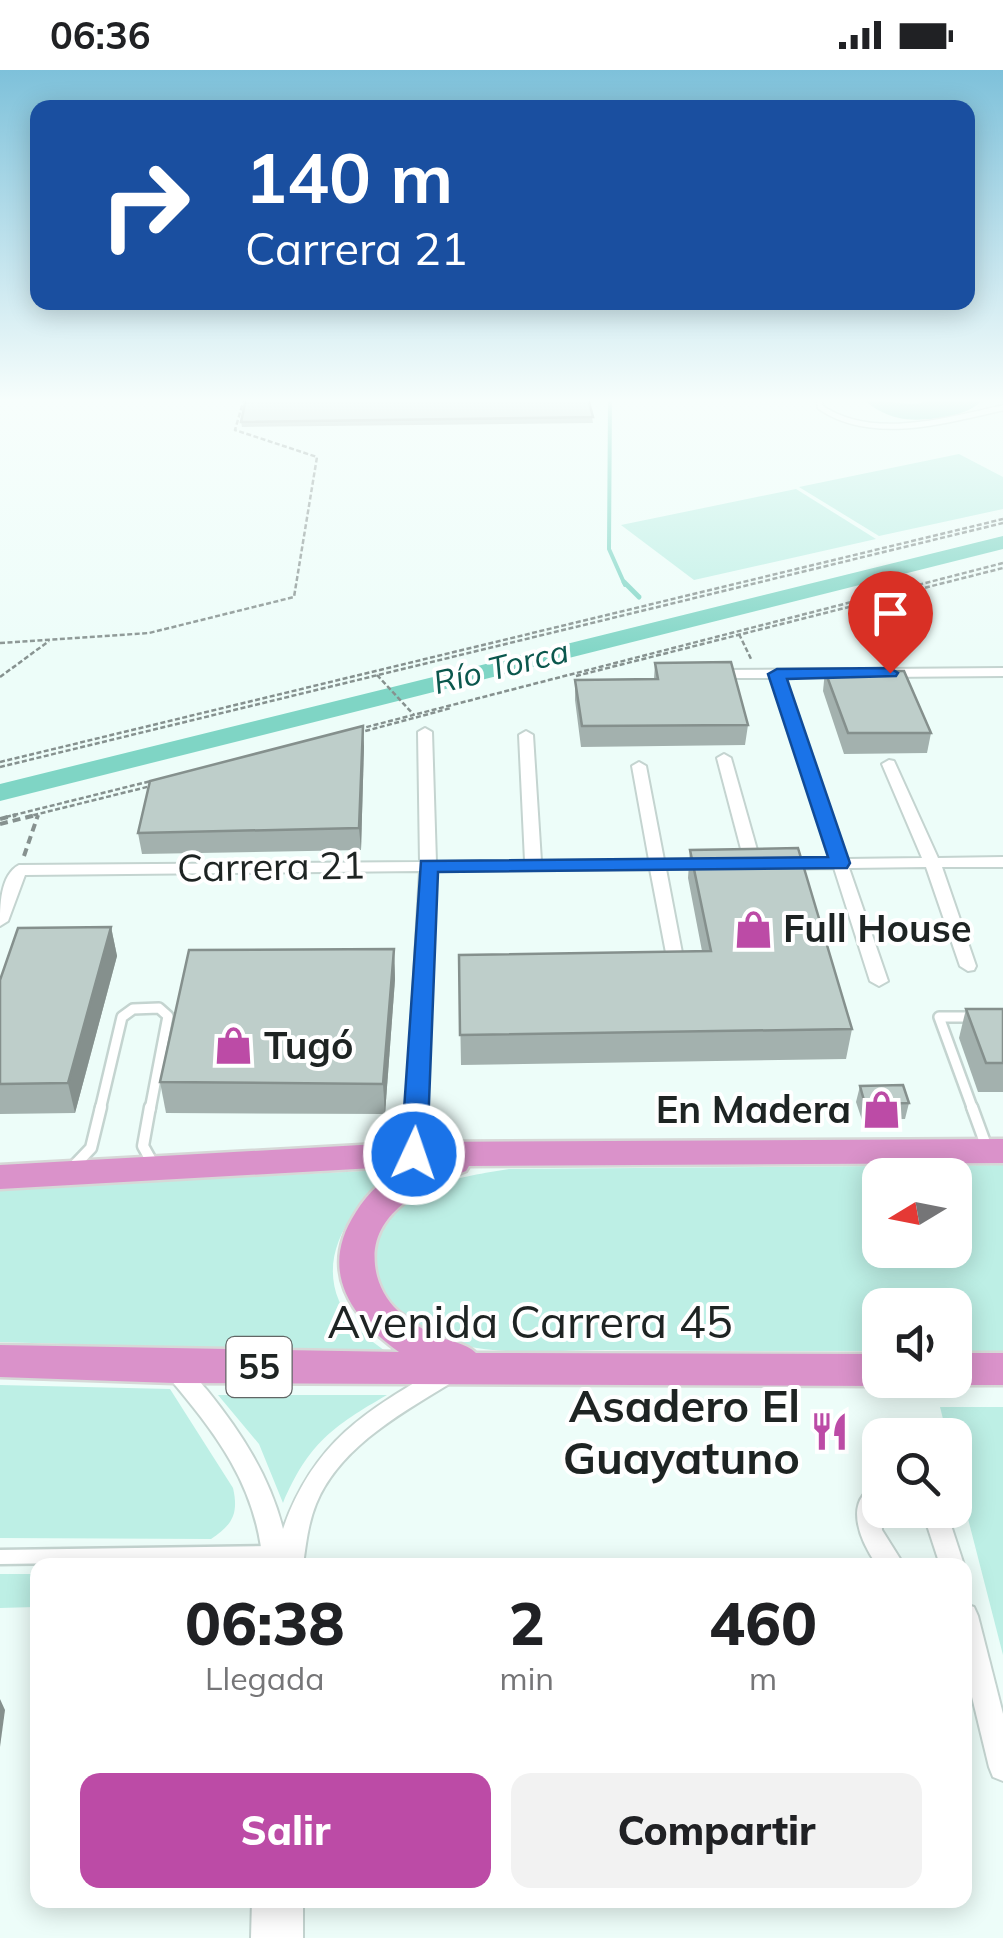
<!DOCTYPE html>
<html lang="es">
<head>
<meta charset="utf-8">
<style>
  body { margin:0; font-family:Mulish,sans-serif; background:#f2f2f2; color:#202124; height:100vh; display:flex; flex-direction:column; font-size:38px; white-space:nowrap }
  * { box-sizing:border-box; margin:0 }
  p { font-size:32px; color:#757577 }
  .icon { flex:none; width:55px; height:55px; fill:none; stroke:currentColor; stroke-width:2; stroke-linecap:round; stroke-linejoin:round }
  .map { position:relative; flex:1; overflow:hidden }
  .side { position:absolute; left:30px; top:1488px; width:942px; height:350px; display:flex; flex-direction:column; background:#fff; border-radius:20px; box-shadow:0 5px 25px #0003 }
  .side>* { flex:none }
  .guide { position:absolute; left:30px; top:30px; width:945px; height:210px; border-radius:20px; box-shadow:0 5px 25px #0003; background:#1a4fa0; color:#fff; overflow:hidden }
  .needle { width:65px; rotate:260deg }
  .fabs { position:absolute; left:862px; top:1088px; display:grid; gap:20px }
  .fabs a { display:grid; place-items:center; width:110px; height:110px; border-radius:20px; background:#fff; box-shadow:0 5px 25px #0003; font-size:50px }
  .pin { position:absolute; display:grid; place-items:center; width:85px; height:85px; color:#fff; margin:-102px -42px; border-radius:50% 50% 50% 0; rotate:-45deg; box-shadow:0 0 10px #0007 }
  .pin .icon { rotate:45deg }
  .me { position:absolute; width:110px; margin:-55px; rotate:3deg; stroke-linejoin:round; filter:drop-shadow(0 0 8px #0008) }
  .turn { display:flex; align-items:center; gap:35px; height:210px; padding:0 50px; font-size:45px }
  .turn .icon { width:130px; height:130px; stroke-width:2.5 }
  .turn b { display:block; font-size:70px; line-height:85px }
  .eta { display:flex; justify-content:space-evenly; align-items:center; height:170px; text-align:center }
  .eta b { font-size:60px; font-weight:800; line-height:70px }
  .primary-button { display:flex; gap:20px; margin-top:auto; padding:20px 50px }
  .primary-button a { flex:1; height:115px; border-radius:20px; background:#bc4ba6; color:#fff; font-size:40px; font-weight:800; line-height:115px; text-align:center }
  .primary-button a+a { background:#f2f2f2; color:#202124 }
  .status { display:flex; justify-content:space-between; align-items:center; height:70px; padding:0 50px; background:#fff; direction:ltr }
  .status svg { height:28px; fill:currentColor }
  .map>svg:first-child { display:block }
  .green { fill:#bdefe5; fill-rule:evenodd }
  .water { fill:#7fd5c5 }
  .lines { fill:none; stroke-linecap:round; stroke-linejoin:round }
  .stream-far1 { stroke:#7fd5c5; stroke-width:4 }
  .stream { stroke:#7fd5c5; stroke-width:5 }
  .service-far3-casing { stroke:#c4d4d0; stroke-width:8 }
  .service-far2-casing { stroke:#c4d4d0; stroke-width:14 }
  .service-far1-casing { stroke:#c4d4d0; stroke-width:15 }
  .service-casing { stroke:#c4d4d0; stroke-width:19 }
  .minor-casing { stroke:#c4d4d0; stroke-width:4 }
  .trunk-casing { stroke:#d6d8d7; stroke-width:5 }
  .path-far2 { stroke:#86918f; stroke-width:2.5; stroke-dasharray:5 2.5; stroke-linecap:butt }
  .path-far1 { stroke:#86918f; stroke-width:4; stroke-dasharray:8 5; stroke-linecap:butt }
  .path { stroke:#86918f; stroke-width:5; stroke-dasharray:9 6; stroke-linecap:butt }
  .service-far3 { stroke:#fff; stroke-width:5 }
  .service-far2 { stroke:#fff; stroke-width:9 }
  .service-far1 { stroke:#fff; stroke-width:10 }
  .service { stroke:#fff; stroke-width:14 }
  .minor { fill:#fff; fill-rule:evenodd }
  .trunk { fill:#da92ca; fill-rule:evenodd }
  .wall { fill:#a3b1ae }
  .shaded-wall { fill:#85908d }
  .building { fill:#bececa; stroke:#85908d; stroke-width:2.5 }
  .route { fill:#1a73e8; stroke:#114b97; stroke-width:2.5 }
  .labels { text-anchor:middle; stroke-width:8; stroke-linejoin:round; paint-order:stroke }
  .far-water-label { font-size:32px; font-style:italic; fill:#0b574d; stroke:#fff }
  .shield { fill:#fff; stroke:#626665; stroke-width:2.5 }
  .shield-label { font-size:35px; font-weight:bold; fill:#1e2423 }
  .street-label { font-size:38px; fill:#1e2423; stroke:#fff }
  .poi-label { font-size:38px; font-weight:bold; fill:#1e2423; stroke:#fff; text-anchor:start }
  .near-street-label { font-size:45px; fill:#1e2423; stroke:#fff }
  .near-poi-label { font-size:45px; font-weight:bold; fill:#1e2423; stroke:#fff; text-anchor:end }
</style>
</head>
<body>
<div class="status"><b>06:36</b><svg viewBox="0 0 49 12"><path d="M0 12V9h3v3zM5 12V6h3v6zM10 12V3h3v9zM15 12V0h3v12zM26 1h20v11H26zM47 4h2v5h-2z"/></svg></div>
<div class="map">
<svg width="1003" height="1868" viewBox="0 0 1003 1868">
  <rect width="100%" height="100%" fill="#edfdf9"/>
  <g class="green">
    <path d="M959 384 1003 407V439L879 466 799 417Z"/>
    <path d="M796 419 876 469 694 510 621 455Z"/>
    <path d="M1003 1095V1281H955V1235H880V1281C789 1281 698 1281 606 1280 560 1280 507 1286 462 1275 414 1263 353 1222 380 1164 403 1114 461 1107 509 1099ZM880 1105H955V1180H880Z"/>
    <path d="M404 1099C348 1133 302 1201 359 1260 368 1269 379 1276 389 1284L0 1272V1119Z"/>
    <path d="M0 1315 170 1319 233 1418C239 1444 232 1455 211 1469L0 1468Z"/>
    <path d="M218 1325H387C333 1356 308 1374 283 1433L259 1374Z"/>
    <path d="M940 1337H1003V1585L955 1398V1365H947Z"/>
    <path d="M0 1504H37L35 1537 0 1538Z"/>
  </g>
  <g class="water">
    <path d="M863 329C883 329 903 336 922 333V329H982C973 347 919 353 899 348 885 345 873 338 863 329Z"/>
    <path d="M1003 466V479L0 731V714Z"/>
  </g>
  <g class="lines">
    <path class="stream-far1" d="M610 329 609 479 625 515"/>
    <path class="stream" d="M624 512 639 527"/>
    <defs>
      <path id="service-far3" d="M820 329V337C872 373 946 350 1003 338"/>
      <g id="service-far2">
        <path d="M100 1040 122 947 133 939 159 938 168 946 150 1040"/>
        <path d="M973 1040 939 947H975"/>
      </g>
      <g id="service-far1">
        <path d="M150 1037 143 1076 153 1094"/>
        <path d="M972 1037 987 1078"/>
        <path d="M71 1099 91 1078 101 1037"/>
      </g>
      <path id="service" d="M0 1487 272 1483"/>
      <g id="minor">
        <path d="M1003 598V606L884 607 877 603 884 599Z"/>
        <path d="M848 599 855 603 853 606 785 607 846 789 922 788 882 694 889 690 894 691 938 788 1003 787V797H942L976 896 974 900 968 901 960 896 926 797 849 798 888 911 879 916 870 911 834 798 779 799 771 794 779 789H831L772 608H715L708 604 715 600Z"/>
        <path d="M425 658 432 662 436 792 525 791 519 665 526 661 533 665 541 791 649 790 632 696 639 692 646 696 664 790 713 789 721 794 713 799H666L683 888 675 893 667 888 650 799 436 801 424 1084 421 1089H407L404 1084 420 801 25 805 8 851 0 856C0 836 0 805 19 795L420 792 418 662Z"/>
        <path d="M724 684 731 688 761 794 759 797 753 799 745 794 717 688Z"/>
        <path d="M173 1288C187 1293 197 1309 207 1320 241 1362 270 1407 283 1459 314 1371 366 1341 443 1296L451 1293 459 1296 462 1302 459 1308C407 1340 340 1375 316 1434 308 1454 306 1474 303 1495H263C257 1415 215 1362 165 1303L162 1297 165 1291Z"/>
        <path d="M880 1414 882 1460 904 1495H877C860 1471 841 1428 880 1414Z"/>
        <path d="M922 1440H946L964 1495H940Z"/>
        <path d="M965 1534 974 1537 978 1546 1003 1644V1711L993 1707 989 1697 965 1598Z"/>
        <path d="M252 1830H303V1868H251Z"/>
      </g>
      <g id="trunk">
        <path d="M1003 1069V1093L469 1096 466 1101C420 1119 362 1146 377 1206 381 1221 390 1235 402 1244 412 1252 423 1260 434 1265 448 1271 466 1273 476 1283L880 1284V1310H894L880 1316 173 1313 0 1307V1275L399 1282C350 1247 318 1200 356 1142 368 1122 387 1105 409 1096L0 1119V1095L414 1072Z"/>
        <path d="M955 1283H1003V1315H955L941 1310H955Z"/>
      </g>
    </defs>
    <use href="#service-far3" class="service-far3-casing"/>
    <use href="#service-far2" class="service-far2-casing"/>
    <use href="#service-far1" class="service-far1-casing"/>
    <use href="#service" class="service-casing"/>
    <use href="#minor" class="minor-casing"/>
    <use href="#trunk" class="trunk-casing"/>
    <g class="path-far2">
      <path d="M739 564 752 591"/>
      <path d="M0 573 149 563 294 527 317 387 235 360 244 329"/>
      <path d="M377 605 414 645"/>
      <path d="M576 606 1003 498"/>
      <path d="M0 607 49 571"/>
      <path d="M359 659 1003 493"/>
      <path d="M358 663 451 638"/>
      <path d="M0 692 1003 449"/>
      <path d="M0 697 1003 453"/>
      <path d="M6 747 151 711"/>
      <path d="M26 747 151 716"/>
    </g>
    <g class="path-far1">
      <path d="M0 749 16 745"/>
      <path d="M0 754 36 745"/>
      <path d="M24 786 38 745"/>
    </g>
    <path class="path" d="M898 1320 933 1319"/>
    <use href="#service-far3" class="service-far3"/>
    <use href="#service-far2" class="service-far2"/>
    <use href="#service-far1" class="service-far1"/>
    <use href="#service" class="service"/>
    <use href="#minor" class="minor"/>
    <use href="#trunk" class="trunk"/>
  </g>
  <g class="wall">
    <path d="M246 329H600L589 330 593 353 242 357 241 352Z"/>
    <path d="M655 593 748 655 745 675 581 677 575 630V610L654 609Z"/>
    <path d="M825 601 931 663 927 683 844 684 823 621Z"/>
    <path d="M364 676 361 780 142 784 138 763Z"/>
    <path d="M690 780 852 959 846 989 461 995 459 885 702 881 688 808Z"/>
    <path d="M111 857 117 886 75 1043 0 1044V910Z"/>
    <path d="M394 879 395 909 385 1044 166 1043 160 1012Z"/>
    <path d="M966 939H1003V1022H978L959 968Z"/>
    <path d="M860 1016 909 1033 905 1049 862 1050 856 1032Z"/>
  </g>
  <g class="shaded-wall">
    <path d="M363 656 364 676 361 780 359 758Z"/>
    <path d="M111 857 117 886 75 1043 68 1013Z"/>
    <path d="M394 879 395 909 385 1044 383 1014Z"/>
    <path d="M0 1629 5 1640 0 1677Z"/>
  </g>
  <g class="building">
    <path d="M246 329H588L593 347 241 352Z"/>
    <path d="M731 592 748 655 582 656 575 610 658 609 655 593Z"/>
    <path d="M825 601H904L931 663H848Z"/>
    <path d="M363 656 359 758 138 763 150 711Z"/>
    <path d="M798 778 852 959 460 965 459 885 711 881 690 780Z"/>
    <path d="M111 857 68 1013 0 1014V910L18 858Z"/>
    <path d="M394 879 383 1014 160 1012 189 880Z"/>
    <path d="M966 939H1003V993H986Z"/>
    <path d="M903 1015 909 1033 865 1034 860 1016Z"/>
  </g>
  <linearGradient id="sky" x2="0" y2="1"><stop stop-color="#7ec1da"/><stop offset="0.56" stop-color="#f7fefc"/><stop offset="1" stop-color="#f7fefc" stop-opacity="0"/></linearGradient>
  <rect width="1003" height="590" fill="url(#sky)"/>
  <path class="route" d="M890 598 898 603 896 606 787 609 850 793 847 798 438 802 427 1084 423 1091H405L401 1084 421 791 828 787 768 604 777 599Z"/>
  <defs>
    <symbol id="shop-bare" viewBox="-9 -9 18 18"><path d="M-5-2.5h2.3a2.7 3.5 0 0 1 5.4 0H5L5.5 6h-11ZM-1.5-2.5h3a1.5 2.3 0 0 0-3 0Z" fill="#bc4ba6" stroke="#fff" stroke-width="2.5" paint-order="stroke"/></symbol>
    <symbol id="restaurant-bare" viewBox="-9 -9 18 18"><path d="M-5-6h1v4h1v-4h1v4h1v-4h1v5L-1.5 .5V6h-2V.5L-5-1ZM5-6V6H3V1.5H1.5Q1.5-4 5-6Z" fill="#bc4ba6" stroke="#fff" stroke-width="2.5" paint-order="stroke"/></symbol>
  </defs>
  <g fill-rule="evenodd">
    <use href="#shop-bare" x="726" y="832" width="55" height="55"/>
    <use href="#shop-bare" x="206" y="948" width="55" height="55"/>
    <use href="#shop-bare" x="854" y="1012" width="55" height="55"/>
    <use href="#restaurant-bare" x="802" y="1334" width="55" height="55"/>
  </g>
  <g class="labels">
    <g class="far-water-label">
      <text transform="translate(501 597) rotate(-14)" y="11">Río Torca</text>
    </g>
    <rect class="shield" x="226.5" y="1267" width="65" height="60" rx="8"/>
    <g class="shield-label">
      <text x="259" y="1309">55</text>
    </g>
    <g class="street-label">
      <text transform="translate(271 797) rotate(-1)" y="13">Carrera 21</text>
    </g>
    <g class="poi-label">
      <text x="783" y="872">Full House</text>
      <text x="264" y="989">Tugó</text>
      <text x="851" y="1053" text-anchor="end">En Madera</text>
    </g>
    <g class="near-street-label">
      <text x="530" y="1268">Avenida Carrera 45</text>
    </g>
    <g class="near-poi-label">
      <text x="800" y="1352">Asadero El<tspan x="800" dy="52">Guayatuno</tspan></text>
    </g>
  </g>
</svg>
<div class="fabs">
<a><svg class="needle" viewBox="-14 -14 28 28"><path d="M0-13l5 13h-10z" fill="#e53935"/><path d="M0 13l5-13h-10z" fill="#757577"/></svg></a>
<a><svg class="icon" aria-label="sound" viewBox="0 0 24 24"><path d="M4 9h4l5-4v14l-5-4H4zM17 9q2 3 0 6"/></svg></a>
<a><svg class="icon" aria-label="search" viewBox="0 0 24 24"><circle cx="10" cy="10" r="6"/><path d="M15 15l6 6"/></svg></a>
</div>
<div class="pin" style="left:890px;top:603px;background:#d93025"><svg class="icon" aria-label="arrive" viewBox="0 0 24 24"><path d="M6 21V4h12l-3 4 3 4H6"/></svg></div>
<svg class="me" style="left:414px;top:1084px" viewBox="-20 -20 40 40"><circle r="17" fill="#1a73e8" stroke="#fff" stroke-width="3"/><path d="M0-11L8 9 0 5-8 9z" fill="#fff"/></svg>
<div class="guide">
<div class="turn"><svg class="icon" aria-label="right" viewBox="0 0 24 24"><path d="M7 20v-9h11M14 6l5 5-5 5"/></svg><div><b>140 m</b>Carrera 21</div></div>
</div>
<section class="side">
<div class="eta">
<div><b>06:38</b><p>Llegada</p></div>
<div><b>2</b><p>min</p></div>
<div><b>460</b><p>m</p></div>
</div>
<div class="primary-button"><a>Salir</a><a>Compartir</a></div>
</section>
</div>
</body>
</html>
